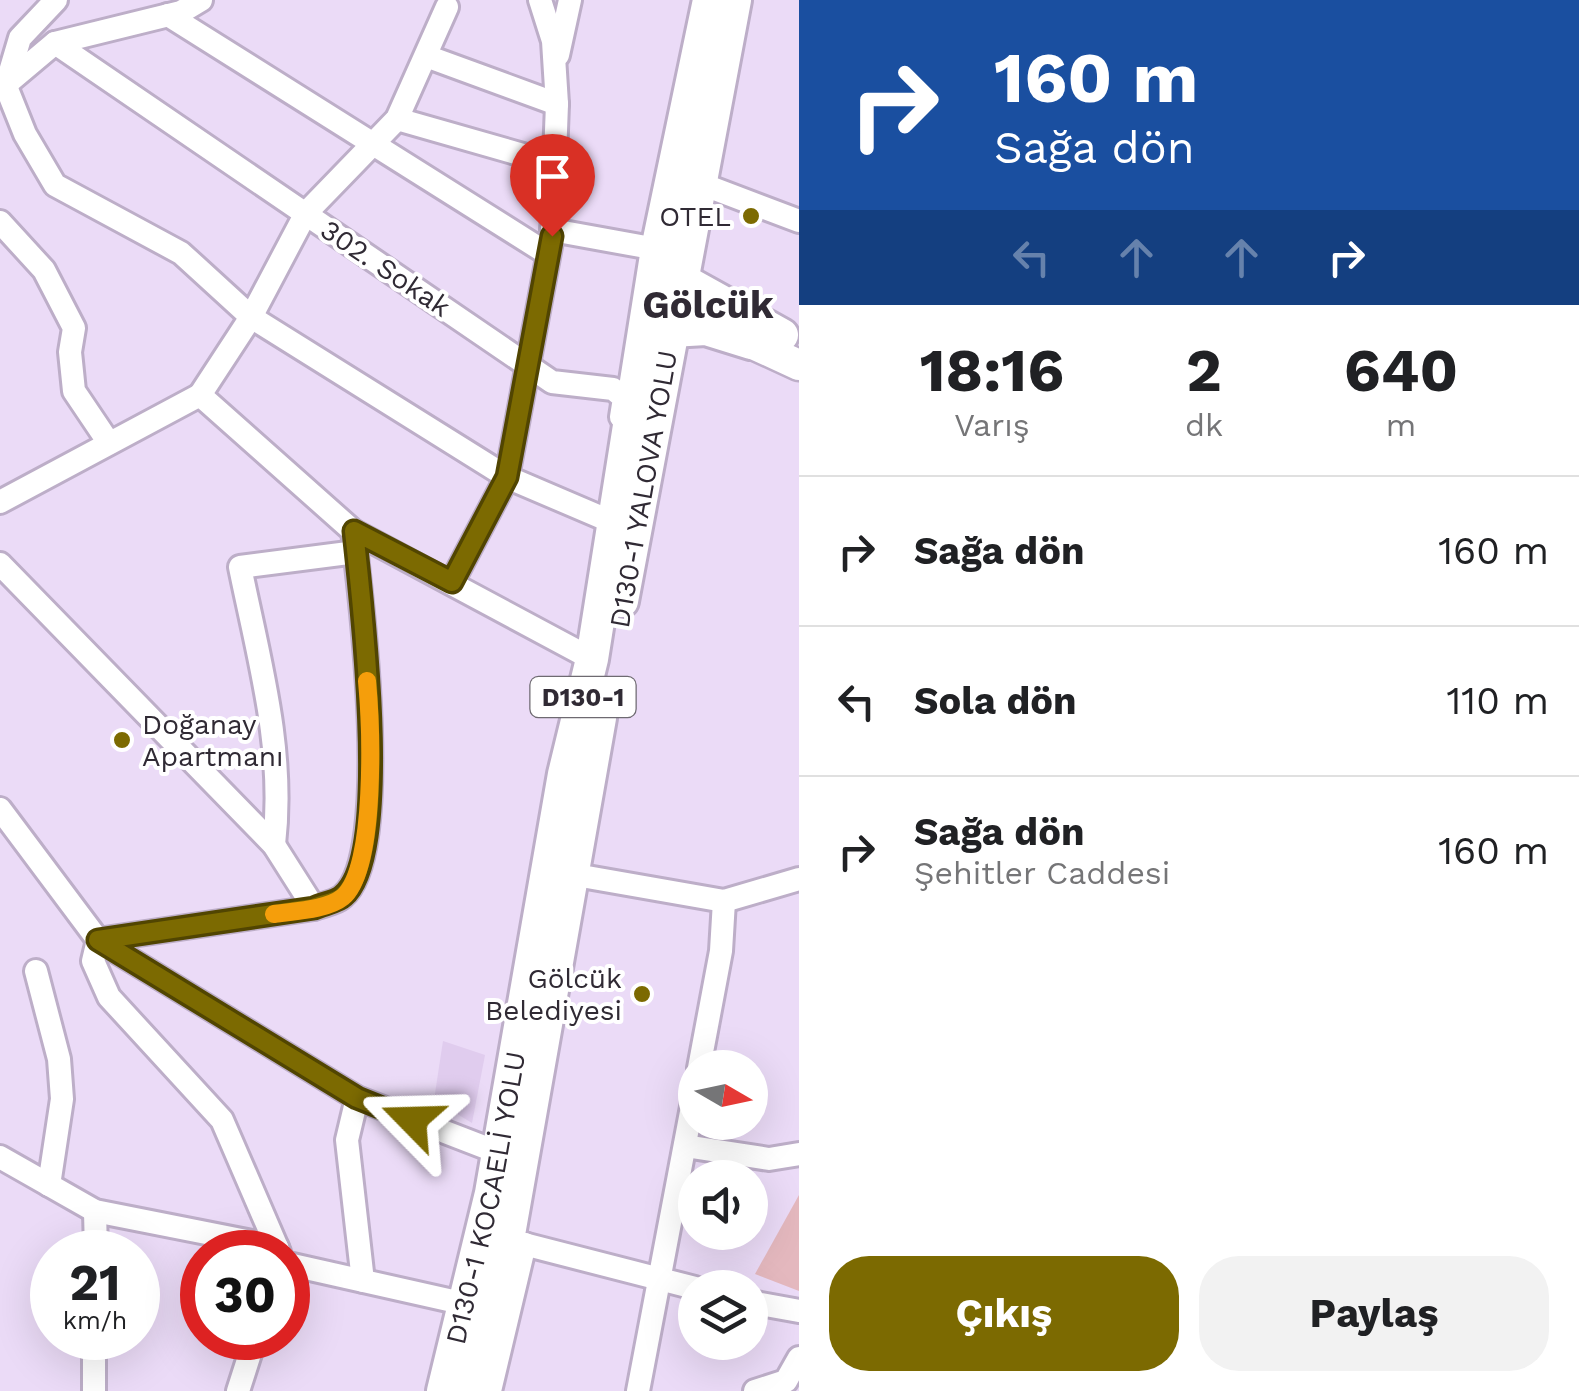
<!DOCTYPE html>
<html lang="tr">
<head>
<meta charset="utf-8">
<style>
  body { margin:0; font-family:"Work Sans",sans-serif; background:#f2f2f2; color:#202124; height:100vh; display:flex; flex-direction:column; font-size:38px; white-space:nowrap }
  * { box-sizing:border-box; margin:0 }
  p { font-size:32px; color:#757577 }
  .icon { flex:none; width:55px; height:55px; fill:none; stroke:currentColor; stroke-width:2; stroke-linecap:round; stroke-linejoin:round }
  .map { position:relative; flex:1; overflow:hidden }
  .details { display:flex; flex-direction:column; background:#fff; width:780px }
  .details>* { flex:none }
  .hud { background:#1a4fa0; color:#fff; overflow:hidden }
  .needle { width:65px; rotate:99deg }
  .tools { position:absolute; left:678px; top:1050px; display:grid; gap:20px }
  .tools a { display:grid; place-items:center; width:90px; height:90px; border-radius:50%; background:#fff; box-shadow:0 10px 40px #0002; font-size:50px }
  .speed { position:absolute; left:30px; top:1230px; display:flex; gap:20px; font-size:50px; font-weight:700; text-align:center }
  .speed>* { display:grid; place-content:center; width:130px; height:130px; border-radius:50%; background:#fff; box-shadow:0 10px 40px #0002; line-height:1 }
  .speed small { font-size:25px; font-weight:400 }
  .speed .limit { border:15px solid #d22; background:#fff; color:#111 }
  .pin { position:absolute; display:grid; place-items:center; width:85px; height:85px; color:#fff; margin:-102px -42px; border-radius:50% 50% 50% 0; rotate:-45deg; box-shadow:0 0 10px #0007 }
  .pin .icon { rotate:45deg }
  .me { position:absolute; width:110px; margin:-55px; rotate:292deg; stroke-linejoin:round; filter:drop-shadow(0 0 8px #0008) }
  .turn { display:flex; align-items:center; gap:35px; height:210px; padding:0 30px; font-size:45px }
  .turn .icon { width:130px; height:130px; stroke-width:2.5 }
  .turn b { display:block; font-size:70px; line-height:85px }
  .lanes { display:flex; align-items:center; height:95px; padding:0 30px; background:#0003; justify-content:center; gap:50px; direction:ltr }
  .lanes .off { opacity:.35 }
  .eta { display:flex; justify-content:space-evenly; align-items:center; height:170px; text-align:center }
  .eta b { font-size:60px; font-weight:700; line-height:70px }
  .action { display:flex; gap:20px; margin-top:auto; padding:20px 30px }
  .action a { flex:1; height:115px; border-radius:40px; background:#7c6a01; color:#fff; font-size:40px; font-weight:700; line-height:115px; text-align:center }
  .action a+a { background:#f2f2f2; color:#202124 }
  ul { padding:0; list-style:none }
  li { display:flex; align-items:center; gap:30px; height:150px; padding:0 30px; border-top:2px solid #e0e0e0 }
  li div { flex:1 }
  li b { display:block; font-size:38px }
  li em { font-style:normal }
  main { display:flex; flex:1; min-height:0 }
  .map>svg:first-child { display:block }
  .built { fill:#e0ccee }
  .green { fill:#e4b8be }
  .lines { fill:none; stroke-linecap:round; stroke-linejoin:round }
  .minor-casing { stroke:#bdaec8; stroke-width:28 }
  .major-casing { stroke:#bdaec8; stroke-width:35 }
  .highway-casing { stroke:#bdaec8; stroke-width:38 }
  .minor { stroke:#fff; stroke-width:22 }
  .major { stroke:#fff; stroke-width:30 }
  .highway { stroke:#fff; stroke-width:32 }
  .route-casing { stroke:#514501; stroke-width:25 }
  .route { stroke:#7c6a01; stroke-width:18 }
  .slow { stroke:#f59e0b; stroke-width:18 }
  .poi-dot { fill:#7c6a01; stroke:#fff; stroke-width:4 }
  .labels { text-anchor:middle; stroke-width:8; stroke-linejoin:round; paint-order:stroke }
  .shield { fill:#fff; stroke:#6e6a71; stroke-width:2.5 }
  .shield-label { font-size:25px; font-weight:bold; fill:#302a34 }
  .poi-label { font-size:28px; fill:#302a34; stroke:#fff; text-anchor:end }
  .street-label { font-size:28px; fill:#302a34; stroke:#fff }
  .district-label { font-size:38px; font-weight:bold; fill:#302a34; stroke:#fff }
</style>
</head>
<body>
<main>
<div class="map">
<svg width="799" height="1391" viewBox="0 0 799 1391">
  <rect width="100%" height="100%" fill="#ebdbf7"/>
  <path class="built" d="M443 1041 485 1055 472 1123 434 1100Z"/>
  <path class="green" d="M799 1195V1291L755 1274Z"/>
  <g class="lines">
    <defs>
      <g id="minor">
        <path d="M168 15 548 254"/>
        <path d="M55 43 552 382 613 389 624 398 621 417"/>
        <path d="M558 55 570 0"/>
        <path d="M426 56 557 104"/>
        <path d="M0 79 11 80 55 43 181 12 201 0"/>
        <path d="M7 82 20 38 56 0"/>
        <path d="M5 84 25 134 55 185 181 253 251 317 507 477 612 522"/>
        <path d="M397 119 558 165"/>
        <path d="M699 183 799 221"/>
        <path d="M0 222 44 270 74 328 70 352 74 391 109 443"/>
        <path d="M552 230 657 249"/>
        <path d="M200 395 251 317 306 213 397 119 447 7"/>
        <path d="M0 502 200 395 353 531C361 597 393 854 343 896 337 902 322 905 314 908L98 940"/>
        <path d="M353 531 592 659"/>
        <path d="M0 564 274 845 314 908"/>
        <path d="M452 582 507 477 552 236 557 104 553 41 540 0"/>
        <path d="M0 809 98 940 357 1098 497 1152"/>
        <path d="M274 845C285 749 259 660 240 567L356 552"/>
        <path d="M570 874 724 901 799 879"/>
        <path d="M98 940 93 961 109 997 222 1120 279 1252"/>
        <path d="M36 971 59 1059 62 1099 49 1185"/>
        <path d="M699 1068 721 951 724 901"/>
        <path d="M357 1098 347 1140 363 1281"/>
        <path d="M685 1146 769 1159 799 1154"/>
        <path d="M0 1157 95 1211 277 1247"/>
        <path d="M95 1211 96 1252"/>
        <path d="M508 1240 695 1288"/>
        <path d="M288 1264 466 1304"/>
        <path d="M750 1302 799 1311"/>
        <path d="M94 1338V1391"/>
        <path d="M238 1391 255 1338"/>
        <path d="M490 1391 525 1244"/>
        <path d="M638 1391 695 1091"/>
        <path d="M755 1391 786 1381 799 1358"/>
      </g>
      <path id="major" d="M751 343 799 365"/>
      <g id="highway">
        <path d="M661 274 681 279 782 335"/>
        <path d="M671 331 706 329 751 343"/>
        <path d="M622 601 735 0"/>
        <path id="s1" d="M443 1391 491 1193 564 774 592 659 657 249 709 0"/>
        <path d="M472 1391 508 1240 600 718"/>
      </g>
    </defs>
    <use href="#minor" class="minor-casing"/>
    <use href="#major" class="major-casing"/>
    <use href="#highway" class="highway-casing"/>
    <use href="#minor" class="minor"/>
    <use href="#major" class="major"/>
    <use href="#highway" class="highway"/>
  </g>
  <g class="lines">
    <defs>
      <path id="route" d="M412 1120 357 1098 98 940 314 908C322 904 337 902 343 896 393 854 361 597 354 531L452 582 507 477 552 236"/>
    </defs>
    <use href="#route" class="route-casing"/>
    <use href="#route" class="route"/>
    <path class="slow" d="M274 914C294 911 327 910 343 897 377 868 371 724 367 681"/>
  </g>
  <g class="poi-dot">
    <circle cx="751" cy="216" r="10"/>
    <circle cx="122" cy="740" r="10"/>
    <circle cx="642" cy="994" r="10"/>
  </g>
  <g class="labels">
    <rect class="shield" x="530.5" y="677" width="105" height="40" rx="8"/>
    <g class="shield-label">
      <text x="583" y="706">D130-1</text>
    </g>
    <g class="poi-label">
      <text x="731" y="226">OTEL</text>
      <text x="142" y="734" text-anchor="start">Doğanay<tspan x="142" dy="32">Apartmanı</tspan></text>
      <text x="622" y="988">Gölcük<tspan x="622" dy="32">Belediyesi</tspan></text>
    </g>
    <g class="street-label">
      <text transform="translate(386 268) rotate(34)" y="10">302. Sokak</text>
      <text transform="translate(643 489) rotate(-80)" y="10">D130-1 YALOVA YOLU</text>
      <text dy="10" stroke="none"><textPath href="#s1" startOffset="198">D130-1 KOCAELİ YOLU</textPath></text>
    </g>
    <g class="district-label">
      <text x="708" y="318">Gölcük</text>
    </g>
  </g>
</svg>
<div class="tools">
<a><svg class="needle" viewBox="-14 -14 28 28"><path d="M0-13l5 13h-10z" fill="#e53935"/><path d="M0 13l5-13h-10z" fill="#757577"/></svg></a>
<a><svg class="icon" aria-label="sound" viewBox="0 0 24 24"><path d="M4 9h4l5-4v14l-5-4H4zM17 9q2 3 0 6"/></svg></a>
<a><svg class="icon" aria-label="layers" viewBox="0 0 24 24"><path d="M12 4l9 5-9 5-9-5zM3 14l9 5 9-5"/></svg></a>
</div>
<div class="speed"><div>21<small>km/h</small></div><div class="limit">30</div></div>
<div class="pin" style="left:552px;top:236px;background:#d93025"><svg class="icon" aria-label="arrive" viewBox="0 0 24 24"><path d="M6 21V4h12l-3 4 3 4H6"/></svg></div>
<svg class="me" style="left:412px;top:1120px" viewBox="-20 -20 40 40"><path d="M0-17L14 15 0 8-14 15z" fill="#7c6a01" stroke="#fff" stroke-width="4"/></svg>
</div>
<section class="details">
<div class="hud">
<div class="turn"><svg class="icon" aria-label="right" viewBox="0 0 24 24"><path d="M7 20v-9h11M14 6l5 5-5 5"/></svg><div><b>160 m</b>Sağa dön</div></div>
<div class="lanes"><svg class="icon off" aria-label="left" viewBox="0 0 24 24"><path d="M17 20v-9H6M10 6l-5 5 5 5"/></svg><svg class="icon off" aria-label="ahead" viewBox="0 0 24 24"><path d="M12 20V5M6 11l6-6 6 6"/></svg><svg class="icon off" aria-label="ahead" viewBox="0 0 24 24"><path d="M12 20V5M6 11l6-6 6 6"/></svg><svg class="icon" aria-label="right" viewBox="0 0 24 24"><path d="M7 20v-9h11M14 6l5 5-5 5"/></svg></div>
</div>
<div class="eta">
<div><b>18:16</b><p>Varış</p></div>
<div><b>2</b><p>dk</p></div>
<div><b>640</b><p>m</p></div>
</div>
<ul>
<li><svg class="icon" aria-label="right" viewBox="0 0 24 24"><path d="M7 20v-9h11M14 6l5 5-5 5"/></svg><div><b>Sağa dön</b></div><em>160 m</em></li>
<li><svg class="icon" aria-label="left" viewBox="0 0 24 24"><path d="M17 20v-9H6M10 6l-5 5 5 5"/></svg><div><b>Sola dön</b></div><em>110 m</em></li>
<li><svg class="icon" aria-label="right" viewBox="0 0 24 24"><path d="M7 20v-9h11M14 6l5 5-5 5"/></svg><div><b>Sağa dön</b><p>Şehitler Caddesi</p></div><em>160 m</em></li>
</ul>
<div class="action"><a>Çıkış</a><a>Paylaş</a></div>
</section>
</main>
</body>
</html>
